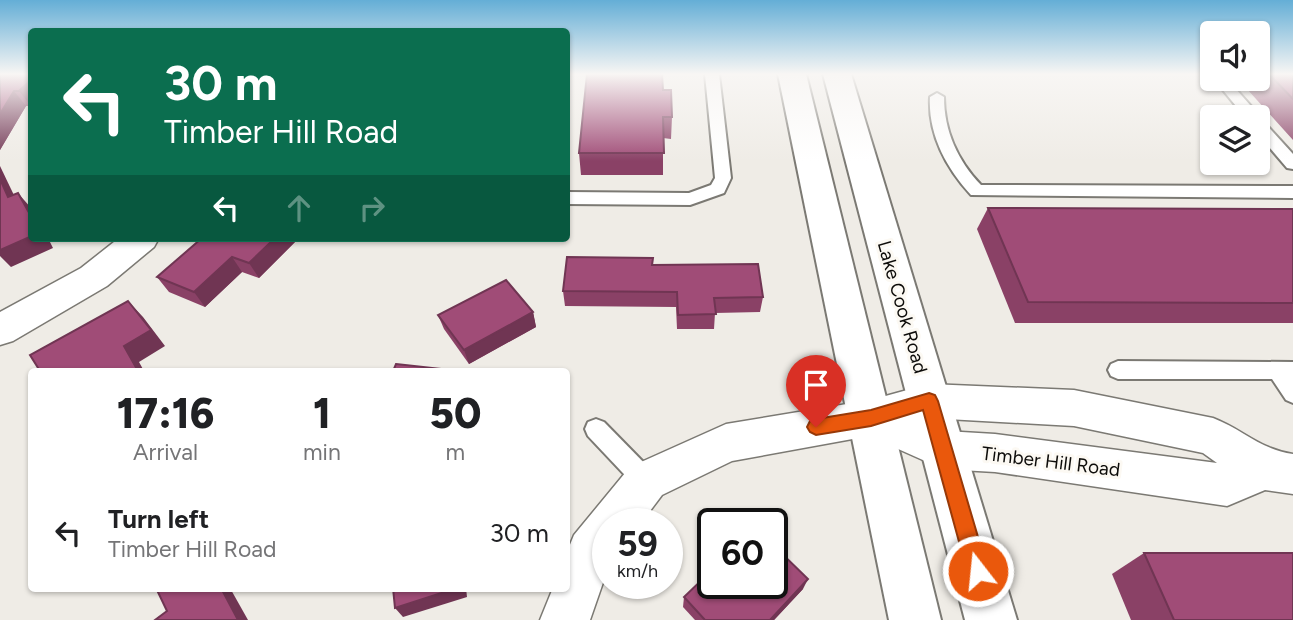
<!DOCTYPE html>
<html lang="en">
<head>
<meta charset="utf-8">
<style>
  body { margin:0; font-family:Figtree,sans-serif; background:#f6f6f6; color:#202124; height:100vh; display:flex; flex-direction:column; font-size:26px; white-space:nowrap }
  * { box-sizing:border-box; margin:0 }
  p { font-size:23px; color:#757577 }
  .icon { flex:none; width:38px; height:38px; fill:none; stroke:currentColor; stroke-width:2; stroke-linecap:round; stroke-linejoin:round }
  .map { position:relative; flex:1; overflow:hidden }
  .panel { position:absolute; left:28px; top:368px; width:542px; height:224px; display:flex; flex-direction:column; background:#fff; border-radius:7px; box-shadow:0 2px 5px #0004 }
  .panel>* { flex:none }
  .guide { position:absolute; left:28px; top:28px; width:542px; height:214px; border-radius:7px; box-shadow:0 2px 5px #0004; background:#0b6e4f; color:#fff; overflow:hidden }
  .fabs { position:absolute; left:1200px; top:21px; display:grid; gap:14px }
  .fabs a { display:grid; place-items:center; width:70px; height:70px; border-radius:7px; background:#fff; box-shadow:0 2px 5px #0004; font-size:35px }
  .speed { position:absolute; left:592px; top:508px; display:flex; gap:14px; font-size:35px; font-weight:700; text-align:center }
  .speed>* { display:grid; place-content:center; width:91px; height:91px; border-radius:50%; background:#fff; box-shadow:0 2px 5px #0004; line-height:1 }
  .speed small { font-size:18px; font-weight:400 }
  .speed .limit { border:4px solid #111; border-radius:10px; background:#fff; color:#111 }
  .pin { position:absolute; display:grid; place-items:center; width:60px; height:60px; color:#fff; margin:-72px -30px; border-radius:50% 50% 50% 0; rotate:-45deg; box-shadow:0 0 7px #0007 }
  .pin .icon { rotate:45deg }
  .me { position:absolute; width:77px; margin:-38px; rotate:344deg; stroke-linejoin:round; filter:drop-shadow(0 0 5px #0008) }
  .turn { display:flex; align-items:center; gap:24px; height:147px; padding:0 21px; font-size:32px }
  .turn .icon { width:91px; height:91px; stroke-width:2.5 }
  .turn b { display:block; font-size:49px; line-height:60px }
  .lanes { display:flex; align-items:center; height:66px; padding:0 21px; background:#0003; justify-content:center; gap:35px; direction:ltr }
  .lanes .off { opacity:.35 }
  .eta { display:flex; justify-content:space-evenly; align-items:center; height:119px; text-align:center }
  .eta b { font-size:42px; font-weight:800; line-height:49px }
  ul { padding:0; list-style:none }
  li { display:flex; align-items:center; gap:21px; height:91px; padding:0 21px }
  li div { flex:1 }
  li b { display:block; font-size:26px }
  li em { font-style:normal }
  .map>svg:first-child { display:block }
  .lines { fill:none; stroke-linecap:round; stroke-linejoin:round }
  .service-casing { stroke:#7b7973; stroke-width:4 }
  .minor-casing { stroke:#7b7973; stroke-width:3 }
  .primary-casing { stroke:#7b7973; stroke-width:4 }
  .service { fill:#fff; fill-rule:evenodd }
  .minor { fill:#fff; fill-rule:evenodd }
  .primary { fill:#fff; fill-rule:evenodd }
  .wall { fill:#8a4166 }
  .shaded-wall { fill:#703553 }
  .building { fill:#a04c77; stroke:#703553; stroke-width:2 }
  .route { fill:#ea580c; stroke:#983908; stroke-width:2 }
  .labels { text-anchor:middle; stroke-width:6; stroke-linejoin:round; paint-order:stroke }
  .street-label { font-size:19px; fill:#0d0c0a; stroke:#fcf9f3 }
</style>
</head>
<body>
<div class="map">
<svg width="1293" height="620" viewBox="0 0 1293 620">
  <rect width="100%" height="100%" fill="#efece6"/>
  <g class="lines">
    <defs>
      <g id="service">
        <path d="M705 74H719L731 178 724 193 690 205 567 204V192L689 193 711 185 715 178Z"/>
        <path d="M1213 78 1227 79 1258 114 1259 120 1263 121 1293 154V169L1287 168 1258 134V117H1245Z"/>
        <path d="M937 93 944 97C944 131 958 161 981 185L1293 186V198L971 195C946 168 928 134 930 97Z"/>
        <path d="M1118 361 1293 362V403L1286 400 1272 379H1118L1111 376 1108 370 1111 364Z"/>
        <path d="M596 419 604 422 654 473 657 481 654 489 646 492 638 489 588 436 585 429 588 422Z"/>
      </g>
      <g id="minor">
        <path d="M119 238H159L154 247 107 286 13 341 0 345V312L81 268Z"/>
        <path d="M929 384 1074 390 1213 418C1244 430 1259 449 1293 454V494L1265 490 1227 506 995 472 943 469 869 436 732 461 662 495 641 523H607V571L590 620H540L553 588H567V552L574 535 630 467 726 424 871 400ZM929 418 1074 426 1203 453 1217 463 995 434 945 431 921 421Z"/>
      </g>
      <g id="primary">
        <path d="M778 74H806L941 620H889Z"/>
        <path d="M823 74H851L1017 620H965Z"/>
      </g>
    </defs>
    <use href="#service" class="service-casing"/>
    <use href="#minor" class="minor-casing"/>
    <use href="#primary" class="primary-casing"/>
    <use href="#service" class="service"/>
    <use href="#minor" class="minor"/>
    <use href="#primary" class="primary"/>
  </g>
  <g class="wall">
    <path d="M0 74H32L31 106H26L0 150Z"/>
    <path d="M1258 74H1293V140L1238 79H1258Z"/>
    <path d="M663 90 672 117 671 139 663 138V175H581L579 153Z"/>
    <path d="M988 208 1293 209V323H1015L977 229Z"/>
    <path d="M299 238 259 278 242 272 205 307 169 292 157 277Z"/>
    <path d="M652 265 763 297 760 312 715 313 714 329H677L676 307 565 306 563 291Z"/>
    <path d="M533 312 536 327 469 364 444 329 438 315Z"/>
    <path d="M1144 553 1293 620H1131L1112 574Z"/>
    <path d="M803 589 774 620H695L683 607 684 597Z"/>
  </g>
  <g class="shaded-wall">
    <path d="M32 79V106H31L19 91Z"/>
    <path d="M14 91 26 106 0 150V114Z"/>
    <path d="M0 166 22 212 8 197 0 179Z"/>
    <path d="M18 193 31 208 32 218Z"/>
    <path d="M32 236V238H48L53 248 11 267 0 256V250Z"/>
    <path d="M275 238H299L259 278 249 263Z"/>
    <path d="M232 257 242 272 205 307 194 292Z"/>
    <path d="M128 301 143 317 165 346 139 362 144 371H138L124 346Z"/>
    <path d="M533 312 536 327 469 364 464 350Z"/>
    <path d="M808 579 803 589 774 620H770Z"/>
    <path d="M221 588H230L248 620H238Z"/>
    <path d="M457 588H466L467 597 403 617 395 608Z"/>
  </g>
  <g class="building">
    <path d="M0 74H32V79L19 91H14L0 114Z"/>
    <path d="M587 74H662L663 90H671L672 117H663L664 153H579Z"/>
    <path d="M1269 74H1293V99Z"/>
    <path d="M0 179 8 197 18 193 32 218V236L0 250Z"/>
    <path d="M988 208 1293 209V303L1028 302Z"/>
    <path d="M202 238H275L249 263 232 257 194 292 157 277Z"/>
    <path d="M567 257 653 258 652 265 758 264 763 297 714 298 716 314 678 315 677 292 563 291Z"/>
    <path d="M506 280 533 312 464 350 438 315Z"/>
    <path d="M128 301 151 330 124 346 138 371H40L30 355Z"/>
    <path d="M396 364 442 369 441 371H393Z"/>
    <path d="M772 544 808 579 770 620H705L684 597 712 570V583H772Z"/>
    <path d="M1144 553H1293V620H1174Z"/>
    <path d="M156 588H221L238 620H155L167 611Z"/>
    <path d="M393 588H457L395 608Z"/>
  </g>
  <linearGradient id="sky" x2="0" y2="1"><stop stop-color="#64aed6"/><stop offset="0.46" stop-color="#f8f6f4"/><stop offset="1" stop-color="#f8f6f4" stop-opacity="0"/></linearGradient>
  <rect width="1293" height="161" fill="url(#sky)"/>
  <path class="route" d="M929 393 935 395 938 401 988 571 985 579 978 582 970 579 967 571 923 410 871 426 816 435 810 432 807 427 810 421 816 419 871 410Z"/>
  <g class="labels">
    <g class="street-label">
      <text transform="translate(903 307) rotate(74)" y="7">Lake Cook Road</text>
      <text transform="translate(1051 461) rotate(7)" y="7">Timber Hill Road</text>
    </g>
  </g>
</svg>
<div class="fabs">
<a><svg class="icon" aria-label="sound" viewBox="0 0 24 24"><path d="M4 9h4l5-4v14l-5-4H4zM17 9q2 3 0 6"/></svg></a>
<a><svg class="icon" aria-label="layers" viewBox="0 0 24 24"><path d="M12 4l9 5-9 5-9-5zM3 14l9 5 9-5"/></svg></a>
</div>
<div class="speed"><div>59<small>km/h</small></div><div class="limit">60</div></div>
<div class="pin" style="left:816px;top:427px;background:#d93025"><svg class="icon" aria-label="arrive" viewBox="0 0 24 24"><path d="M6 21V4h12l-3 4 3 4H6"/></svg></div>
<svg class="me" style="left:978px;top:571px" viewBox="-20 -20 40 40"><circle r="17" fill="#ea580c" stroke="#fff" stroke-width="3"/><path d="M0-11L8 9 0 5-8 9z" fill="#fff"/></svg>
<div class="guide">
<div class="turn"><svg class="icon" aria-label="left" viewBox="0 0 24 24"><path d="M17 20v-9H6M10 6l-5 5 5 5"/></svg><div><b>30 m</b>Timber Hill Road</div></div>
<div class="lanes"><svg class="icon" aria-label="left" viewBox="0 0 24 24"><path d="M17 20v-9H6M10 6l-5 5 5 5"/></svg><svg class="icon off" aria-label="ahead" viewBox="0 0 24 24"><path d="M12 20V5M6 11l6-6 6 6"/></svg><svg class="icon off" aria-label="right" viewBox="0 0 24 24"><path d="M7 20v-9h11M14 6l5 5-5 5"/></svg></div>
</div>
<section class="panel">
<div class="eta">
<div><b>17:16</b><p>Arrival</p></div>
<div><b>1</b><p>min</p></div>
<div><b>50</b><p>m</p></div>
</div>
<ul>
<li><svg class="icon" aria-label="left" viewBox="0 0 24 24"><path d="M17 20v-9H6M10 6l-5 5 5 5"/></svg><div><b>Turn left</b><p>Timber Hill Road</p></div><em>30 m</em></li>
</ul>
</section>
</div>
</body>
</html>
